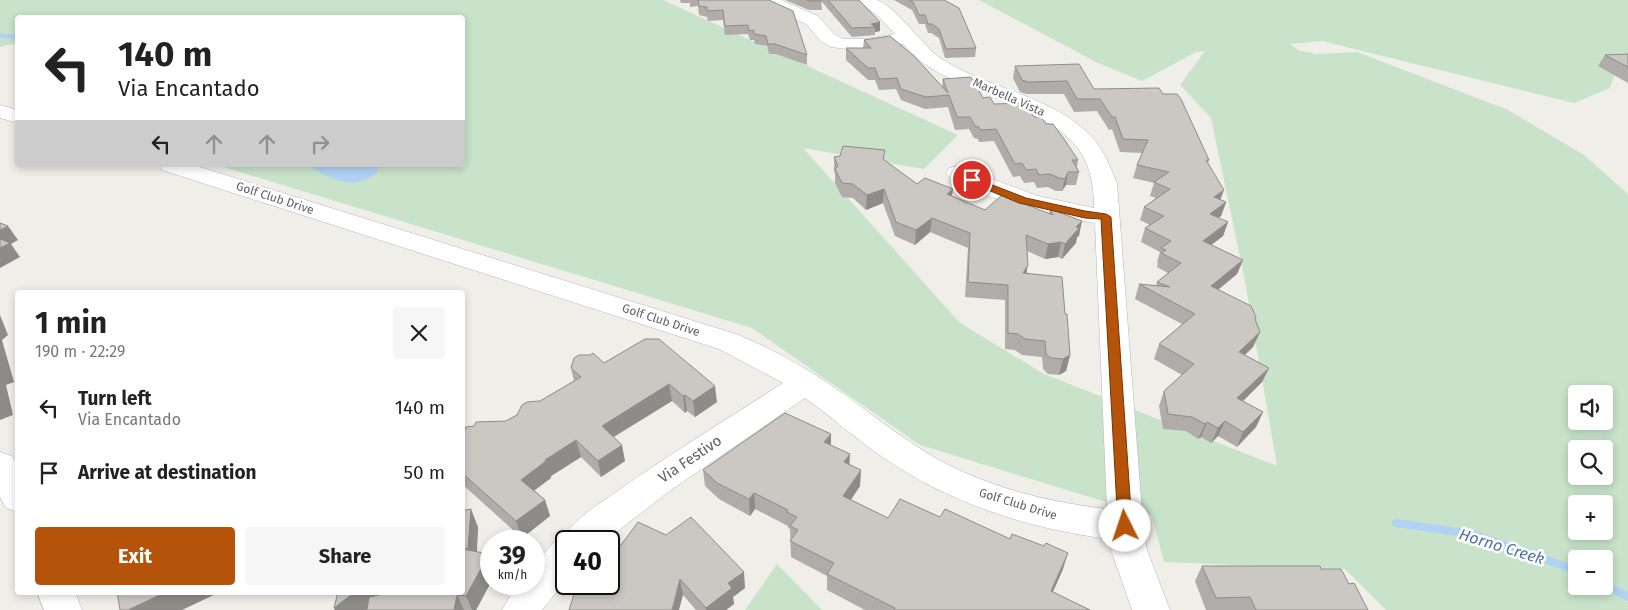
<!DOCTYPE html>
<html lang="en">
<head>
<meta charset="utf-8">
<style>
  body { margin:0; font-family:"Fira Sans",sans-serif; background:#f6f6f6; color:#222; height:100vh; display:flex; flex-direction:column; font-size:19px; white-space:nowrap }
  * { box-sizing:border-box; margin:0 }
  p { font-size:16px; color:#767676 }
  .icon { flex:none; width:28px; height:28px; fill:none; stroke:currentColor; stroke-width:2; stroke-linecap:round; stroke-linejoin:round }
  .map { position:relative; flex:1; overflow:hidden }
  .drawer { position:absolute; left:15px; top:290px; width:450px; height:305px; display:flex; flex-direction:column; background:#fff; border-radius:5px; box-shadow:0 2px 8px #0003 }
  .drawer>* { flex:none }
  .hud { position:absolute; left:15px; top:15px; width:450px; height:152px; border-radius:5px; box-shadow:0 2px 8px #0003; background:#fff; color:#222; overflow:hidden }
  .controls { position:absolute; left:1568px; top:385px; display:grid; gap:10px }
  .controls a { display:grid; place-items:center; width:45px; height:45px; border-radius:5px; background:#fff; box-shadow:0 2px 8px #0003; font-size:25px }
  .speed { position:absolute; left:480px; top:530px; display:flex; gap:10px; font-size:25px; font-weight:700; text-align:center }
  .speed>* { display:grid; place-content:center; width:65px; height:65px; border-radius:50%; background:#fff; box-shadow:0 2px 8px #0003; line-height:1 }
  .speed small { font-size:12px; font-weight:400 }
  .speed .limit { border:2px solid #111; border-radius:8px; background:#fff; color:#111 }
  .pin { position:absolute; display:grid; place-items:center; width:42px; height:42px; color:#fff; margin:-21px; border:2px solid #fff; border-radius:50%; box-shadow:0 1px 5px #0007 }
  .me { position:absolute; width:55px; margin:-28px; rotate:356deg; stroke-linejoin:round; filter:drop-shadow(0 0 4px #0008) }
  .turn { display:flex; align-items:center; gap:18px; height:105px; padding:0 20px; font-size:22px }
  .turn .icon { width:65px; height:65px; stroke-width:2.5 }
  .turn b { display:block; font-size:35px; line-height:42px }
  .lanes { display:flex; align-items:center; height:48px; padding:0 20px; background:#0003; justify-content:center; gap:25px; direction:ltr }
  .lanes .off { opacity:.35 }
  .round { display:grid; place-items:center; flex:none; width:52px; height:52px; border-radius:5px; background:#f6f6f6 }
  .headline { display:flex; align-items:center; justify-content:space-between; height:85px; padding:0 20px }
  h1 { font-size:30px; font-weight:700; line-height:38px }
  .primary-button { display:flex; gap:10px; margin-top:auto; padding:10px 20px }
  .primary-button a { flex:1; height:58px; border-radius:5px; background:#b45309; color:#fff; font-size:20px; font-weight:700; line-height:58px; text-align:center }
  .primary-button a+a { background:#f6f6f6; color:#222 }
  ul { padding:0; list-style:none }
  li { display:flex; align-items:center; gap:15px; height:65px; padding:0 20px }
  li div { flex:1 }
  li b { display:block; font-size:19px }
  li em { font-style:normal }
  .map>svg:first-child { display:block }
  .green { fill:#c8e3ca; fill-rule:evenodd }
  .water { fill:#b2d2f4 }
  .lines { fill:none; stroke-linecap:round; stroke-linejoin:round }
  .stream-far1 { stroke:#b2d2f4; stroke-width:4.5 }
  .stream { stroke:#b2d2f4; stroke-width:8 }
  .minor-casing { stroke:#b5b6ba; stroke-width:1 }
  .minor { fill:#fff; fill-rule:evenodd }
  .wall { fill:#afaca9 }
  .shaded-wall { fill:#8e8c89 }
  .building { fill:#cbc8c4; stroke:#8e8c89 }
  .route { fill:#b45309; stroke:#753606 }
  .labels { text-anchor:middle; stroke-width:5; stroke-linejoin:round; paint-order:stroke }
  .street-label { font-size:12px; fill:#5f6166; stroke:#fff }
  .near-street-label { font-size:15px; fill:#5f6166; stroke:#fff }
  .near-water-label { font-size:16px; font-style:italic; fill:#5072a5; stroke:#fff }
</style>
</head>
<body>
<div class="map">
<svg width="1628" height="610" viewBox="0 0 1628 610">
  <rect width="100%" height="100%" fill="#efeee8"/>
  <g class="green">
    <path d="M0 0H663L958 135 924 169 803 148 960 323 1044 374 1277 466 1245 281 1211 118 1180 85 1205 51 1196 52 1142 81 1098 63 979 0H1628V59H1620L1610 88 1574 103 1322 41 1290 44 1298 50 1316 54 1357 52 1508 110 1584 155 1628 194V610H1386L1345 569 1164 562 1152 516 920 445 752 328 217 165H462V18H18L17 43 0 47ZM1576 394H1604V421H1576ZM1576 449H1604V476H1576ZM1576 504H1604V531H1576ZM1576 559H1604V586H1576Z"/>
    <path d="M777 564 822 610H745Z"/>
  </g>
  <path class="water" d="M307 165 378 167 377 173C353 192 330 179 307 165Z"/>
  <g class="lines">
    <path class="stream-far1" d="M0 36 18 37"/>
    <g class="stream">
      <path d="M1396 523 1472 534 1576 570"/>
      <path d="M1604 584 1628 597"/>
    </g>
    <defs>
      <g id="minor">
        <path d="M759 0H781L818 16 834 34 843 39H865L895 34 879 17 857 0C863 0 870 0 876 0 893 3 923 46 940 58 986 88 1045 94 1086 131 1102 145 1109 164 1117 183L1143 526 1147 550 1170 610H1132L1111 550 1109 539C1030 529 951 504 884 458 857 440 832 417 805 398L668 492 605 541H566V580L542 610H502L517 584H534V565L553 543 563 540C573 519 598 505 616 492 670 454 727 419 783 383L719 349 162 170 159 165H193L739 335C771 349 801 365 829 384 866 409 900 438 939 460 990 488 1049 502 1107 509L1095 223C1067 219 960 194 946 173L949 168 957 166 1038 196 1094 208C1094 191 1092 176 1085 160 1064 112 971 94 929 67 919 61 911 52 903 44L855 50 831 47 822 42 806 24 761 3Z"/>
        <path d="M0 105 18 110V123L0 118Z"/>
        <path d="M0 452 12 456 18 466V512L6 508 0 497Z"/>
        <path d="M37 592H75L82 610H44Z"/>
      </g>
    </defs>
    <use href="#minor" class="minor-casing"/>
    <use href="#minor" class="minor"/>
  </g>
  <g class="wall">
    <path d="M680 0H769L807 55V65L776 54H769L767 46 755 44 754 40H750L748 34 725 35 723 20 708 21 707 17 699 15 698 6 690 7V3H681Z"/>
    <path d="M785 0H821L822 10H809Z"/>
    <path d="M822 0H859L880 31 875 32V35L852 37 822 2Z"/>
    <path d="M894 0H944L976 48 975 57 945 58 939 38 931 33H928L925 24H919L912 10Z"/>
    <path d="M864 40 942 87 943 79 983 98 994 104 1034 117 1046 124 1078 160 1077 168 1079 172 1076 185H1066L1062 191H1056L1048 187 1037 188 1034 182 1024 183 1020 176 1013 177 994 141 979 142 978 139 974 138 969 129 955 130 948 107 925 109 901 100 896 89 879 90 875 80H868L846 60V48H863Z"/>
    <path d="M1628 54V83L1598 66 1605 55Z"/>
    <path d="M1015 66 1094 89 1209 160 1208 164 1220 200 1226 202 1221 216 1218 218 1228 222 1223 236 1211 245 1243 260 1237 274 1218 290 1256 317 1255 320 1260 332 1253 347 1245 355 1269 368 1262 382 1243 401 1263 412 1256 427 1237 447 1218 436 1211 443 1201 437 1198 439 1186 431 1163 429 1159 406 1164 391 1182 375 1154 359 1159 344 1182 324 1135 299 1139 284 1156 286 1157 282 1168 273 1157 267 1158 263 1157 262 1160 252 1141 242 1145 228 1150 225 1140 220 1144 207 1156 198 1150 196 1154 183 1133 178 1137 165 1142 153 1120 152 1112 129 1109 130 1097 111 1074 112 1064 94H1026L1020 92 1013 78Z"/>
    <path d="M834 157 885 161 917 184 952 197 985 210 1049 213 1050 209 1079 236 1077 237 1076 243 1062 259 1058 257 1045 259 1027 251V273L1070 355 1066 371 1059 375 1048 374 1043 369 1042 357 1022 355 1015 350 1005 349V300L965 297 968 248 930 232 915 245 895 236 883 203 866 210 853 198 842 197 835 183V174L834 171Z"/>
    <path d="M645 339 717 402 695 417 687 411 685 413 672 401 614 437 625 461 601 477 581 457 551 476V478L534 490 545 500 550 516 522 538 462 484V437L474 426 506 421 574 381 571 368 604 363Z"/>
    <path d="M831 445 850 464 860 486 851 500 888 518 940 517 1063 569 1053 592 1090 610H865L827 590V576L791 557 790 529 788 528V526L755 509 750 516 719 499 705 486 703 470Z"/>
    <path d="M462 511 478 527 477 552 489 554 491 559V582L476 610H335L334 608 337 596 332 592H390L389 593 462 592Z"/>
    <path d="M609 549 745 588 733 597 734 604 726 610H696L683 595 593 587Z"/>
    <path d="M1202 566 1321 569 1349 584 1368 610H1206L1195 581Z"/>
  </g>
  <g class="shaded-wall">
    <path d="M880 22V31L875 32V27L871 24Z"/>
    <path d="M1068 172 1066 185 1062 191 1065 179Z"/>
    <path d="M884 189 883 203 866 210 867 195Z"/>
    <path d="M953 189 951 203 947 194Z"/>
    <path d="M1224 190 1219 203 1214 197Z"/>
    <path d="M1226 202 1221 216 1205 228 1210 214Z"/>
    <path d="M932 218 930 232 915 245 916 230Z"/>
    <path d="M1082 221 1079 236 1077 237 1076 243 1062 259 1065 244 1076 227Z"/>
    <path d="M1228 222 1223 236 1198 255 1203 241Z"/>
    <path d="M8 226 18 240 11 244 20 257 0 268V230Z"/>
    <path d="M1061 242 1058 257 1045 259 1048 244Z"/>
    <path d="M1243 260 1237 274 1205 300 1211 286Z"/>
    <path d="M1028 265 1025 280 1023 273Z"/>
    <path d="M0 315 8 335 2 340 14 382 6 385 13 415 0 420Z"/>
    <path d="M1260 332 1253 347 1233 366 1239 352Z"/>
    <path d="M1070 355 1066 371 1059 375 1063 359Z"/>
    <path d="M1269 368 1262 382 1231 413 1237 398Z"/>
    <path d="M669 384 672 401 605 442 602 426Z"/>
    <path d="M715 386 717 402 695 417 693 401Z"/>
    <path d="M685 395 687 411 685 413 683 396Z"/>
    <path d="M1263 412 1256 427 1237 447 1243 432Z"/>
    <path d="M1225 421 1218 436 1211 443 1218 428Z"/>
    <path d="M1207 422 1201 437 1198 439 1205 424Z"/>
    <path d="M831 434V450L824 442Z"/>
    <path d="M576 440 581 457 551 476V478L527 496 521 480 545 460Z"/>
    <path d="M622 445 625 461 601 477 598 461Z"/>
    <path d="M850 454 849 470 844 462Z"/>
    <path d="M861 470 860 486 842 512 843 496Z"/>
    <path d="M754 493 755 509 750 516 749 499Z"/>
    <path d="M545 500 550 516 522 538 516 521Z"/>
    <path d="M471 509 478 527 476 567 468 548Z"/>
    <path d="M1068 553 1063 569 1046 607 1051 591Z"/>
    <path d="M489 554 491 559V582L476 610H472L466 596Z"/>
    <path d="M744 572 745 588 733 597 734 604 726 610H706V608L728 583Z"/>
    <path d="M680 579 683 595 679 610H672Z"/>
    <path d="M166 592H220L182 610H128Z"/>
    <path d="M355 592H390L366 610H335L334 608Z"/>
    <path d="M457 595 464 610H454Z"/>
  </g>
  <g class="building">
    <path d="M698 0H769L793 11 807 55 775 44H768L766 36 754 34V30L749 31 748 25 725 26 723 10 707 11V7L699 6Z"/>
    <path d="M807 0H821L822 1H809Z"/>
    <path d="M828 0H859L880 22 871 24 875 27 852 28Z"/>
    <path d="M909 0H944L959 8 976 48 946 49 939 29 932 24H928L925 15H919L913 2Z"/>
    <path d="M890 36 914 56 948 93 943 79 971 77 983 98 990 97 994 104 1025 103 1034 117H1041L1046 124H1053L1064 139 1078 160H1072L1079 172H1068L1065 179 1059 178 1050 174 1039 175 1036 169 1026 170 1022 163 1015 164 996 129 981 130 979 127 975 126 970 117H957L949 95 926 97 901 89 897 78 879 79 875 68H868L846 48H871L864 40Z"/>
    <path d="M1628 54V67L1605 55Z"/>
    <path d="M1079 64 1094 89 1159 88 1163 94H1177L1181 99 1209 160H1206L1224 190 1214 197 1226 202 1210 214 1228 222 1203 241 1243 260 1211 286 1251 306 1256 317 1255 319 1260 332 1239 352 1269 368 1237 398 1263 412 1243 432 1225 421 1218 428 1207 422 1205 424 1192 417 1168 414 1164 391 1194 364 1159 344 1195 314 1139 284 1170 287 1157 282 1181 263 1161 253 1166 250 1161 248 1171 241 1145 228 1164 216 1144 207 1170 189 1154 182 1169 172 1137 165 1148 140 1123 139 1115 117H1112L1100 99H1077L1067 81 1028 82 1022 80 1015 66Z"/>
    <path d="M843 146 885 150 883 159 917 184 925 178 953 189 947 194 985 210 1002 195 1053 215 1050 209 1082 221 1076 227 1079 228 1065 244 1061 242 1048 244 1026 235 1028 265 1023 273 1062 277 1065 314H1067L1070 355 1063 359 1051 358 1046 354 1045 341 1025 339 1018 334 1008 333V285L968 282 970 233 932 218 916 230 896 222 884 189 867 195 853 184 842 183 835 169 838 166 834 157 840 156Z"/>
    <path d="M0 223 8 226 0 230Z"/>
    <path d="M0 239 10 243 0 248Z"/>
    <path d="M645 339H659L715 386 693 401 685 395 683 396 669 384 602 426 622 445 598 461 576 440 545 460 546 461 521 480 545 500 516 521 462 473V437L466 427 474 426 476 422 506 421 517 415 522 405 527 402 540 401 581 377 571 368 574 358 579 355H590L593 353 604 363Z"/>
    <path d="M785 413 831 434 824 442 850 454 844 462 861 470 843 496 888 518 900 499 940 517 945 509 1010 539 1012 534 1044 546 1046 543 1068 553 1051 591 1090 610H894L895 608 827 574 834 563 790 541 798 530 790 526 797 517 787 512 788 510 754 493 749 499 717 483 703 470Z"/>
    <path d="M471 509 468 548 462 549V511Z"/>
    <path d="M691 517 744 572 728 583 732 588 706 608 680 579 672 610H569L577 585 593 587 594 584H609V549L614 542 621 545 638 522 666 535Z"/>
    <path d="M462 549 489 554 466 596 457 595 454 610H367L369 597 394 592H462Z"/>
    <path d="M1202 566H1320L1321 569H1341L1349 584 1354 583 1368 610H1256L1250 597 1216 598Z"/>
    <path d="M117 592H166L128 610H120Z"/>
    <path d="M338 592H355L334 608Z"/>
  </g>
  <path class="route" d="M972 177 1026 198 1085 211 1106 214 1111 217 1132 526 1130 531 1125 533 1120 531 1118 526 1101 219 1085 218 1019 203 969 182 967 180Z"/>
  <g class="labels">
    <g class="street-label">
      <text transform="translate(1009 97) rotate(24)" y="4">Marbella Vista</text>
      <text transform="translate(275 198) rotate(18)" y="4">Golf Club Drive</text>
      <text transform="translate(661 320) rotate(18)" y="4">Golf Club Drive</text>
      <text transform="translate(1018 504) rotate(17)" y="4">Golf Club Drive</text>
    </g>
    <g class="near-street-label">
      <text transform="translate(690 459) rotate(-34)" y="5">Via Festivo</text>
    </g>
    <g class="near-water-label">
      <text transform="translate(1502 546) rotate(17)" y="6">Horno Creek</text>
    </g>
  </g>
</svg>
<div class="controls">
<a><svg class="icon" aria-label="sound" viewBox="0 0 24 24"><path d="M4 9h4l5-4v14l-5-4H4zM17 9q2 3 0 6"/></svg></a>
<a><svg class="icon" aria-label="search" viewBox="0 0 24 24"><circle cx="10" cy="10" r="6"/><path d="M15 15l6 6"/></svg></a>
<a>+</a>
<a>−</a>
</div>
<div class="speed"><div>39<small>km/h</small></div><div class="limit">40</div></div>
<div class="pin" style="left:972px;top:180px;background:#d93025"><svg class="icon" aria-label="arrive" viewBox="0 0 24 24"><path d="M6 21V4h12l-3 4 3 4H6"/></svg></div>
<svg class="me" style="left:1125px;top:526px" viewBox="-20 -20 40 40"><circle r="19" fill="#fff"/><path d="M0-13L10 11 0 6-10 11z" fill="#b45309"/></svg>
<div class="hud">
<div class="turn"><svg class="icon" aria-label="left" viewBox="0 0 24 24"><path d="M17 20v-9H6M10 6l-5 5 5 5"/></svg><div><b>140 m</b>Via Encantado</div></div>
<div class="lanes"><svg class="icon" aria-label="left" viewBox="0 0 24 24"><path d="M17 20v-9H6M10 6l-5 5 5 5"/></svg><svg class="icon off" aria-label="ahead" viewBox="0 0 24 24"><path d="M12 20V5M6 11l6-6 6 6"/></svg><svg class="icon off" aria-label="ahead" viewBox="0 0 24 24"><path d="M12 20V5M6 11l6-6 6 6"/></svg><svg class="icon off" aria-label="right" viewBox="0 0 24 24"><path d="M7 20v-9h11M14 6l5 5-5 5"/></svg></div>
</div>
<section class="drawer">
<div class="headline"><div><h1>1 min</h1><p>190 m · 22:29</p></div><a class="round"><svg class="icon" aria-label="close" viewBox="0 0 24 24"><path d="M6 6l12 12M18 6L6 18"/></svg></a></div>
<ul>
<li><svg class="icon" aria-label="left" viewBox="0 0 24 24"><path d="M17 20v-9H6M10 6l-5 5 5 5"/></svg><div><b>Turn left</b><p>Via Encantado</p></div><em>140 m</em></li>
<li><svg class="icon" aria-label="arrive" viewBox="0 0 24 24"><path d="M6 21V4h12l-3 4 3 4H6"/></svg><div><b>Arrive at destination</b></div><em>50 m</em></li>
</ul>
<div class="primary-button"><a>Exit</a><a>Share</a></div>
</section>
</div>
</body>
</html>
